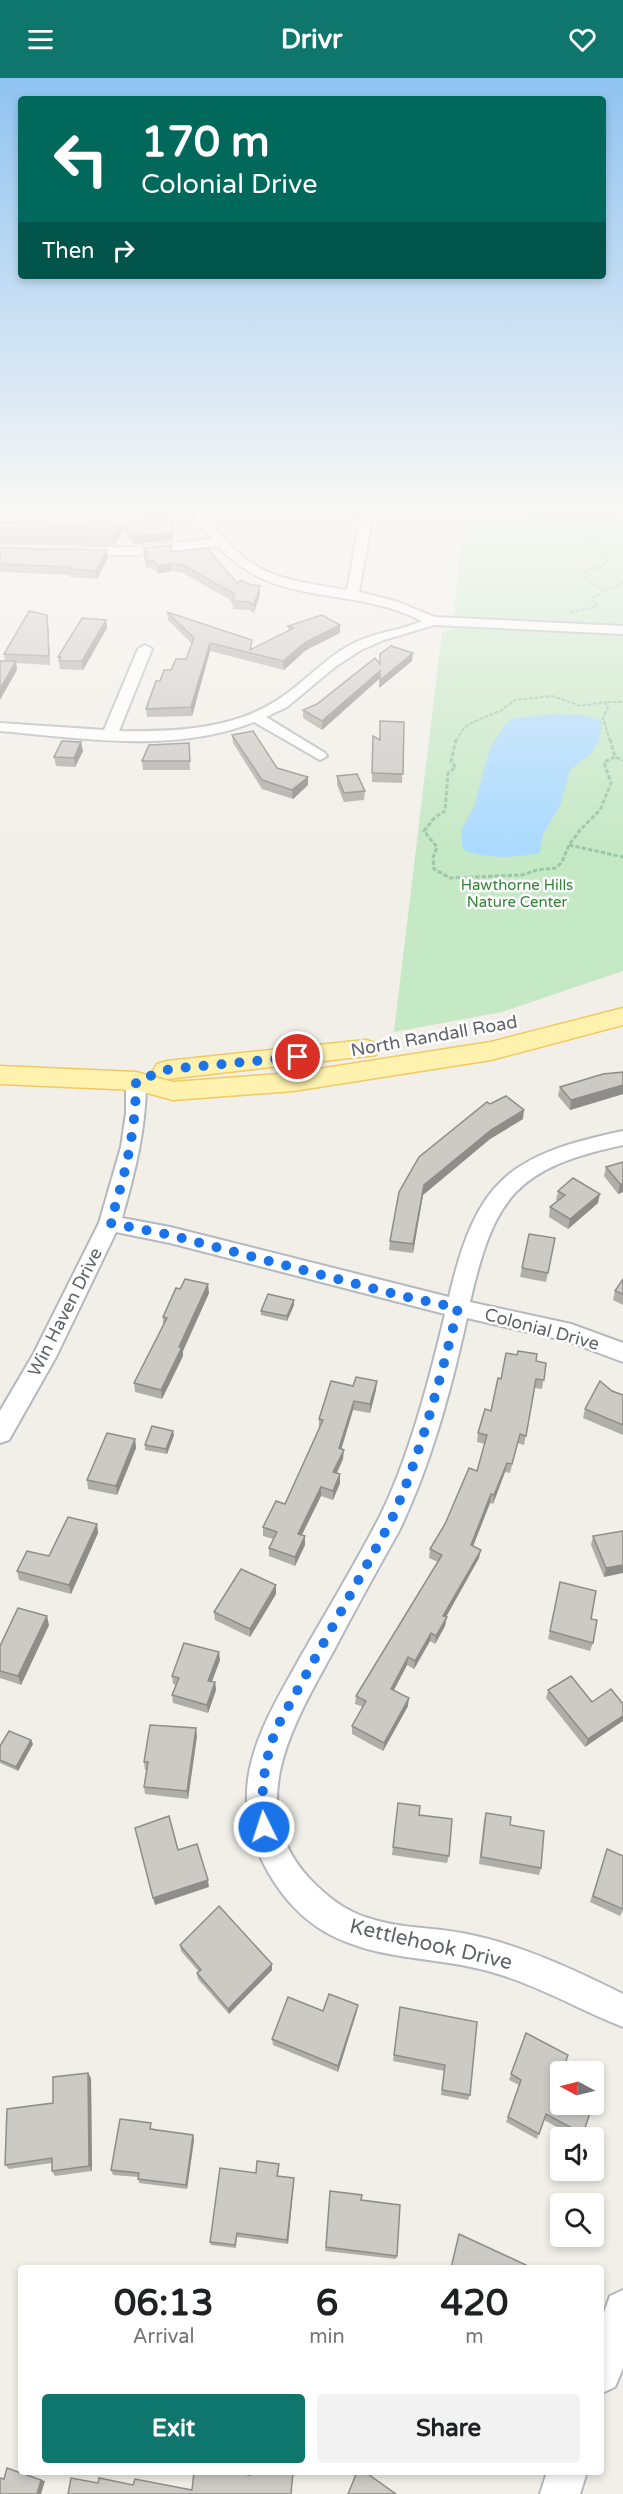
<!DOCTYPE html>
<html lang="en">
<head>
<meta charset="utf-8">
<style>
  body { margin:0; font-family:"Varela Round",sans-serif; background:#f2f2f2; color:#202124; height:100vh; display:flex; flex-direction:column; font-size:22px; white-space:nowrap }
  * { box-sizing:border-box; margin:0 }
  p { font-size:20px; color:#757577 }
  .icon { flex:none; width:33px; height:33px; fill:none; stroke:currentColor; stroke-width:2; stroke-linecap:round; stroke-linejoin:round }
  .map { position:relative; flex:1; overflow:hidden }
  .sheet { position:absolute; left:18px; top:2187px; width:586px; height:210px; display:flex; flex-direction:column; background:#fff; border-radius:6px; box-shadow:0 3px 9px #0003 }
  .sheet>* { flex:none }
  .banner { position:absolute; left:18px; top:18px; width:588px; height:183px; border-radius:6px; box-shadow:0 3px 9px #0003; background:#00695c; color:#fff; overflow:hidden }
  .needle { width:39px; rotate:277deg }
  .fabs { position:absolute; left:550px; top:1983px; display:grid; gap:12px }
  .fabs a { display:grid; place-items:center; width:54px; height:54px; border-radius:6px; background:#fff; box-shadow:0 3px 9px #0003; font-size:30px }
  .pin { position:absolute; display:grid; place-items:center; width:51px; height:51px; color:#fff; margin:-26px; border:3px solid #fff; border-radius:50%; box-shadow:0 2px 6px #0007 }
  .me { position:absolute; width:66px; margin:-33px; rotate:356deg; stroke-linejoin:round; filter:drop-shadow(0 0 4px #0008) }
  .turn { display:flex; align-items:center; gap:21px; height:126px; padding:0 24px; font-size:27px }
  .turn .icon { width:78px; height:78px; stroke-width:2.5 }
  .turn b { display:block; font-size:42px; line-height:51px }
  .then { display:flex; align-items:center; height:57px; padding:0 24px; background:#0003; gap:12px; font-size:22px }
  .eta { display:flex; justify-content:space-evenly; align-items:center; height:102px; text-align:center }
  .eta b { font-size:36px; font-weight:700; line-height:42px }
  .action { display:flex; gap:12px; margin-top:auto; padding:12px 24px }
  .action a { flex:1; height:69px; border-radius:6px; background:#0f766e; color:#fff; font-size:24px; font-weight:700; line-height:69px; text-align:center }
  .action a+a { background:#f2f2f2; color:#202124 }
  header { display:flex; justify-content:space-between; align-items:center; height:78px; padding:0 24px; background:#0f766e; color:#fff; font-size:27px; font-weight:700 }
  .map>svg:first-child { display:block }
  .green { fill:#c5e8c5 }
  .water { fill:#aadaff }
  .lines { fill:none; stroke-linecap:round; stroke-linejoin:round }
  .street-casing { stroke:#b5b8bc; stroke-width:4 }
  .primary-casing { stroke:#f2c960; stroke-width:3 }
  .path-far1 { stroke:#9cc7a9; stroke-width:2; stroke-dasharray:4 1.5; stroke-linecap:butt }
  .path { stroke:#9cc7a9; stroke-width:3; stroke-dasharray:4.5 2; stroke-linecap:butt }
  .street { fill:#fff; fill-rule:evenodd }
  .primary { fill:#fff2af; fill-rule:evenodd }
  .wall { fill:#afaea9 }
  .shaded-wall { fill:#8f8d8a }
  .building { fill:#cccac5; stroke:#8f8d8a; stroke-width:1.5 }
  .route { stroke:#1a73e8; stroke-width:10; stroke-dasharray:0 18 }
  .labels { text-anchor:middle; stroke-width:5; stroke-linejoin:round; paint-order:stroke }
  .far-park-label { font-size:15px; fill:#348238; stroke:#fff }
  .street-label { font-size:18px; fill:#5f6368; stroke:#fff }
  .near-street-label { font-size:21px; fill:#5f6368; stroke:#fff }
</style>
</head>
<body>
<header><svg class="icon" aria-label="menu" viewBox="0 0 24 24"><path d="M4 6h16M4 12h16M4 18h16"/></svg>Drivr<svg class="icon" aria-label="heart" viewBox="0 0 24 24"><path d="M12 20l-8-8c-3-5 5-10 8-4 3-6 11-1 8 4z"/></svg></header>
<div class="map">
<svg width="623" height="2416" viewBox="0 0 623 2416">
  <rect width="100%" height="100%" fill="#f1efe8"/>
  <path class="green" d="M463 435H623V893L502 934 394 954 442 554 453 551Z"/>
  <path class="water" d="M553 636 582 637 602 643 599 662 592 675 570 692 560 728 543 756 539 775C514 780 488 781 463 772L461 753 474 729 490 670 507 644 516 640Z"/>
  <g class="lines">
    <defs>
      <g id="street">
        <path d="M191 435H203C251 498 272 500 347 512L361 435H373L359 514 398 524 435 539 623 548V556L434 547 384 562 361 572 335 589 287 629 266 639 325 675 327 678 320 682 254 644C175 676 82 660 0 653V645L104 652 138 571 145 567 152 571 119 653C172 654 233 652 279 621 305 604 325 580 352 566 375 554 400 553 422 543 351 506 276 532 218 468L135 477 76 478 70 474 76 470 135 469 212 461Z"/>
        <path d="M136 997 143 999 146 1003C146 1051 135 1094 122 1140L170 1149 449 1219C476 1103 508 1077 623 1053V1067C516 1090 494 1119 470 1224L571 1246 623 1265V1284L567 1263 467 1240C451 1312 431 1387 399 1453 377 1492 355 1532 334 1572 295 1644 242 1727 309 1800 326 1818 345 1833 368 1840 400 1851 434 1849 467 1856 521 1867 573 1891 623 1916V1949C578 1931 536 1906 488 1893 434 1878 378 1883 327 1855 302 1841 283 1820 268 1794 254 1769 246 1742 247 1713 249 1665 279 1618 301 1578 327 1533 354 1488 378 1442 408 1384 430 1299 445 1236L170 1165 116 1154 56 1279 9 1362 0 1365V1333L34 1275 99 1145 121 1069 126 1035V1003L129 999Z"/>
        <path d="M623 2212V2290L615 2309 602 2315V2240L610 2218Z"/>
        <path d="M547 2394H587L580 2416H540Z"/>
      </g>
      <g id="primary">
        <path d="M623 930V947L491 982 293 1013 173 1022 136 1012 0 1006V988L136 994 173 1004 293 995 491 964Z"/>
        <path d="M366 962 376 965 380 971 376 977 167 1001 157 998 153 992 157 986 167 983Z"/>
      </g>
    </defs>
    <use href="#street" class="street-casing"/>
    <use href="#primary" class="primary-casing"/>
    <g class="path-far1">
      <path d="M529 435 551 442"/>
      <path d="M623 441 551 442 556 452 591 459 597 465 595 467 606 477 607 484 598 490 585 493 584 500 604 513 623 505"/>
      <path d="M570 534 595 529 597 527 591 521 604 513"/>
      <path d="M456 663 464 650 471 645 502 632 515 622 552 618 581 628 605 624"/>
      <path d="M610 663 603 640 608 629 605 624H623"/>
    </g>
    <g class="path">
      <path d="M456 661 451 684 456 689 448 695 445 733 435 739 424 753 437 769 433 780 434 791 450 800 522 797 537 792 556 790 562 784 569 767 580 752 600 732 611 705 604 684 615 679"/>
      <path d="M610 661 615 679 623 682"/>
      <path d="M569 767 623 779"/>
    </g>
    <use href="#street" class="street"/>
    <use href="#primary" class="primary"/>
  </g>
  <g class="wall">
    <path d="M168 435V437L174 445 173 462 134 466 124 453 123 446H142Z"/>
    <path d="M0 446 122 453 114 468 0 466Z"/>
    <path d="M172 467V474L260 516 254 535 249 532 233 531 232 523 183 495 171 493 158 496 154 491 146 490 145 480 143 477V470Z"/>
    <path d="M0 470 108 480 97 501 70 499 69 497 0 494Z"/>
    <path d="M167 534 253 571 288 553V548L340 547V555L306 572 284 592 210 573 192 638 147 639 146 631 160 603 171 592 186 581 192 566 168 542Z"/>
    <path d="M106 542 107 550 83 592 60 591 58 579Z"/>
    <path d="M48 545 50 587 16 585 17 592 5 583 4 576Z"/>
    <path d="M412 583 379 610V601L322 652 303 640V632L317 626 379 585Z"/>
    <path d="M404 644 402 705 372 704 373 658 379 661Z"/>
    <path d="M232 657 277 690 308 707 293 721 262 711 233 665Z"/>
    <path d="M189 665 190 692H143L142 683Z"/>
    <path d="M83 673 75 689 56 688 54 679Z"/>
    <path d="M337 698 365 713 364 722 344 724 337 707Z"/>
    <path d="M623 994V1016L570 1032 558 1018 560 1009Z"/>
    <path d="M490 1026 523 1041 490 1061 423 1117 413 1175 389 1172 390 1163 419 1079Z"/>
    <path d="M623 1084V1114L618 1116 604 1098 606 1089Z"/>
    <path d="M558 1113 598 1125 568 1151 549 1139 550 1129 558 1123 556 1122Z"/>
    <path d="M555 1160 546 1204 520 1199 522 1190Z"/>
    <path d="M623 1201V1227L613 1222 615 1213Z"/>
    <path d="M209 1215 183 1273V1278L162 1321 135 1314 134 1305 163 1247V1239Z"/>
    <path d="M294 1222V1227L287 1243 261 1237V1233Z"/>
    <path d="M536 1283 546 1285 542 1311 535 1310 524 1367 518 1365 510 1395 505 1394 493 1426 490 1425 473 1468 479 1480 446 1539 445 1548 435 1566 430 1563 414 1591 407 1587 394 1612 408 1628 383 1673 352 1656V1648L363 1629 355 1626 356 1618 438 1484 429 1480 430 1471 477 1393 485 1366 477 1364 478 1355 491 1333 501 1301Z"/>
    <path d="M331 1303 376 1312 370 1335 353 1332 341 1371 343 1381 337 1395 340 1405 333 1422 321 1418 301 1457 305 1467 295 1488 269 1478V1470L273 1461 263 1458V1449L285 1426 320 1350H319V1341Z"/>
    <path d="M612 1313 623 1317V1357L583 1340 585 1331Z"/>
    <path d="M174 1357 167 1376 145 1372V1367Z"/>
    <path d="M135 1361 136 1370 117 1417 88 1411 87 1402Z"/>
    <path d="M97 1446 98 1455 71 1516 19 1502 17 1493 49 1478Z"/>
    <path d="M623 1453 604 1499 591 1467 593 1458Z"/>
    <path d="M560 1504 591 1541 593 1565 590 1573 548 1561Z"/>
    <path d="M276 1516 250 1559 215 1542 214 1534Z"/>
    <path d="M49 1547 21 1607 0 1600V1568Z"/>
    <path d="M220 1582 212 1603 215 1604 216 1612 208 1635 173 1625 172 1617 176 1607 173 1606 172 1598Z"/>
    <path d="M611 1611 585 1669 546 1620 548 1612 592 1624Z"/>
    <path d="M197 1658 188 1721 145 1716 144 1709 147 1692H145L144 1684Z"/>
    <path d="M33 1666 18 1693 0 1685V1668Z"/>
    <path d="M398 1725 419 1737 449 1778 447 1785 392 1777Z"/>
    <path d="M486 1735 510 1747 541 1790 539 1797 479 1786 484 1742Z"/>
    <path d="M607 1771 623 1832 620 1838 590 1824Z"/>
    <path d="M180 1867 272 1892 229 1936 198 1901 197 1895 199 1894 181 1873Z"/>
    <path d="M400 1929 470 2017 468 2022 441 2017 444 1993 393 1983Z"/>
    <path d="M323 1933H357L338 1994 273 1967 272 1961Z"/>
    <path d="M526 1955 562 1994 583 2056 581 2060H577L544 2042 537 2061 506 2044 519 2007 509 2002Z"/>
    <path d="M88 1995 91 2000 92 2093 55 2098 52 2093V2085L9 2091 5 2087 53 2025Z"/>
    <path d="M153 2050V2052L193 2057 194 2062 187 2111 139 2105 138 2099 113 2097 111 2092Z"/>
    <path d="M279 2091 278 2098 294 2100 288 2166 237 2159 236 2170 211 2167 210 2164 256 2095Z"/>
    <path d="M330 2113 361 2122 397 2178 396 2181 325 2173Z"/>
  </g>
  <g class="shaded-wall">
    <path d="M174 437 173 462 134 466 133 458Z"/>
    <path d="M121 446 122 453 114 468 113 460Z"/>
    <path d="M107 472 108 480 97 501 96 493Z"/>
    <path d="M170 486 171 493 158 496V488Z"/>
    <path d="M260 508V516L254 535V527Z"/>
    <path d="M47 537 48 545 50 587 49 578Z"/>
    <path d="M106 542 107 550 83 592 82 583Z"/>
    <path d="M340 547V555L306 572 284 592 283 583 306 564Z"/>
    <path d="M210 565V573L192 638 191 629Z"/>
    <path d="M413 575 412 583 379 610 380 602Z"/>
    <path d="M16 583 17 592 0 622V611Z"/>
    <path d="M380 593 379 601 322 652V643Z"/>
    <path d="M81 664 83 673 75 689 74 680Z"/>
    <path d="M308 699V707L293 721 292 712Z"/>
    <path d="M623 1007V1016L570 1032 571 1022Z"/>
    <path d="M524 1032 523 1041 490 1061 423 1117 413 1175V1166L424 1107 491 1052Z"/>
    <path d="M620 1106H623V1114L618 1116Z"/>
    <path d="M600 1116 598 1125 568 1151 570 1141Z"/>
    <path d="M208 1206 209 1215 183 1273V1278L162 1321 161 1312 179 1269Z"/>
    <path d="M294 1222V1227L287 1243V1238Z"/>
    <path d="M377 1303 376 1312 370 1335V1326Z"/>
    <path d="M354 1323 353 1332 339 1379V1370Z"/>
    <path d="M173 1353 174 1357 167 1376 166 1371Z"/>
    <path d="M135 1361 136 1370 117 1417 116 1408Z"/>
    <path d="M344 1372 343 1381 333 1403V1394Z"/>
    <path d="M507 1385 505 1394 493 1426 494 1417Z"/>
    <path d="M340 1396V1405L333 1422V1413Z"/>
    <path d="M321 1409V1418L298 1465V1456Z"/>
    <path d="M491 1416 490 1425 470 1476 471 1467Z"/>
    <path d="M97 1446 98 1455 71 1516 69 1507Z"/>
    <path d="M305 1458V1467L295 1488V1479Z"/>
    <path d="M481 1472 479 1480 442 1546 443 1538Z"/>
    <path d="M623 1487V1495L604 1499 606 1490Z"/>
    <path d="M276 1507V1516L250 1559V1551Z"/>
    <path d="M47 1538 49 1547 21 1607 18 1598Z"/>
    <path d="M447 1539 445 1548 435 1566 436 1558Z"/>
    <path d="M431 1555 430 1563 414 1591 415 1583Z"/>
    <path d="M219 1574 220 1582 209 1611 208 1603Z"/>
    <path d="M408 1579 407 1587 390 1619 391 1611Z"/>
    <path d="M215 1604 216 1612 208 1635 207 1627Z"/>
    <path d="M409 1620 408 1628 383 1673 384 1665Z"/>
    <path d="M623 1638V1643L585 1669 588 1661Z"/>
    <path d="M196 1650 197 1658 188 1721 187 1713Z"/>
    <path d="M31 1662 33 1666 18 1693 16 1689Z"/>
    <path d="M208 1802 209 1809 155 1827 153 1820Z"/>
    <path d="M272 1886V1892L229 1936 228 1931Z"/>
    <path d="M358 1927 357 1933 338 1994V1988Z"/>
    <path d="M88 1995 91 2000 92 2093 89 2088Z"/>
    <path d="M193 2057 194 2062 187 2111 186 2107Z"/>
    <path d="M294 2100V2104L288 2166 287 2162Z"/>
    <path d="M7 2390 45 2403 41 2416H37Z"/>
  </g>
  <g class="building">
    <path d="M144 435H166V437H174L173 455 133 458 123 446H142Z"/>
    <path d="M92 444 121 446 113 460 0 458V446L1 445 90 447Z"/>
    <path d="M172 467 171 474 207 470 238 506 240 502 251 507 260 508 254 527 249 524 232 523 235 516 183 487 170 486 158 488 153 483 145 482V478L149 477 143 470Z"/>
    <path d="M0 470 107 472 96 493 69 491 70 489 0 486Z"/>
    <path d="M29 533 47 537 49 578 4 576Z"/>
    <path d="M167 534 252 562 250 572 294 550 288 548 322 537 340 547 306 564 283 583 210 565 191 629 146 631 156 603H160L164 592H171L176 581H186L194 560Z"/>
    <path d="M82 540 106 542 82 583H59L61 579H58Z"/>
    <path d="M391 568 413 575 380 602V593L322 643 303 632 317 626 375 580 380 586V576Z"/>
    <path d="M0 583H16L0 611Z"/>
    <path d="M380 643 404 644 403 696 372 695 373 658 380 662Z"/>
    <path d="M253 653 277 690 308 699 292 712 262 702 232 657Z"/>
    <path d="M62 663 81 664 74 680 54 679Z"/>
    <path d="M189 665 190 683H142L149 667Z"/>
    <path d="M357 696 365 713 344 715 337 698Z"/>
    <path d="M623 994V1007L571 1022 560 1009 603 996Z"/>
    <path d="M506 1018 524 1032 491 1052 424 1107 413 1166 390 1163 399 1114 419 1079 487 1024 490 1026Z"/>
    <path d="M623 1084V1106H620L606 1089Z"/>
    <path d="M573 1100 600 1116 570 1141 550 1129 565 1117 558 1113Z"/>
    <path d="M529 1156 555 1160 548 1195 522 1190Z"/>
    <path d="M185 1201 208 1206 179 1269H182L161 1312 134 1305 167 1240 163 1239 176 1210 180 1211Z"/>
    <path d="M623 1201V1216L615 1213Z"/>
    <path d="M268 1216 294 1222 287 1238 261 1233Z"/>
    <path d="M518 1273 537 1276 536 1283 546 1285 544 1302 536 1301 526 1358 520 1356 512 1386 507 1385 494 1417 491 1416 471 1467 481 1472 443 1538 447 1539 436 1558 431 1555 415 1583 408 1579 391 1611 409 1620 384 1665 352 1648 366 1623 356 1618 442 1477 430 1471 445 1446 469 1390 477 1393 487 1357 478 1355 485 1331 491 1333 498 1300 501 1301 506 1275 517 1277Z"/>
    <path d="M356 1299 377 1303 370 1326 354 1323 339 1370 344 1372 333 1394 340 1396 333 1413 321 1409 298 1456 305 1458 295 1479 269 1470 277 1454 263 1449 276 1423 285 1426 323 1342 319 1341 331 1303 353 1308Z"/>
    <path d="M600 1303 612 1313 623 1317V1347L585 1331Z"/>
    <path d="M152 1348 173 1353 166 1371 145 1367Z"/>
    <path d="M107 1355 135 1361 116 1408 87 1402Z"/>
    <path d="M68 1439 97 1446 69 1507 17 1493 27 1473 49 1478Z"/>
    <path d="M623 1453V1487L606 1490 593 1458Z"/>
    <path d="M241 1491 276 1507 250 1551 214 1534Z"/>
    <path d="M560 1504 596 1513 591 1541 597 1542 593 1565 550 1553Z"/>
    <path d="M18 1530 47 1538 18 1598 0 1593V1568Z"/>
    <path d="M184 1565 219 1574 208 1603 215 1604 207 1627 172 1617 179 1600 172 1598Z"/>
    <path d="M571 1598 592 1624 611 1611 623 1626V1638L588 1661 548 1612Z"/>
    <path d="M150 1647 196 1650 187 1713 144 1709 148 1684H144Z"/>
    <path d="M9 1653 31 1662 16 1689 0 1682V1668Z"/>
    <path d="M398 1725 420 1728 419 1737 452 1741 449 1778 393 1769Z"/>
    <path d="M486 1735 511 1739 510 1747 544 1753 541 1790 481 1779Z"/>
    <path d="M169 1738 178 1772 197 1766 208 1802 153 1820 135 1750Z"/>
    <path d="M607 1771 623 1778V1831L593 1818Z"/>
    <path d="M219 1828 272 1886 228 1931 197 1895 201 1892 180 1867Z"/>
    <path d="M329 1916 358 1927 338 1988 272 1961 288 1919 323 1933Z"/>
    <path d="M400 1929 477 1944 470 2017 442 2012 445 1987 394 1977Z"/>
    <path d="M526 1955 568 1977 562 1994H561V2026H593L583 2056 546 2036 539 2056 508 2039 521 2002 511 1996Z"/>
    <path d="M88 1995 89 2088 52 2093V2080L5 2087 7 2031 53 2025V1999Z"/>
    <path d="M594 2011 597 2012 594 2022Z"/>
    <path d="M120 2041 151 2045 150 2051 193 2057 186 2107 138 2101 139 2095 111 2092Z"/>
    <path d="M257 2083 279 2086 277 2098 294 2100 287 2162 237 2155 235 2167 210 2164 220 2090 256 2095Z"/>
    <path d="M330 2113 362 2117 361 2122 400 2127 397 2178 326 2169Z"/>
    <path d="M459 2156 526 2187V2190H451Z"/>
    <path d="M7 2390 41 2402 37 2416H0V2400L4 2401Z"/>
    <path d="M194 2394H232L250 2397V2394H293L291 2416H68L71 2400 98 2405 99 2400 133 2407 135 2401 192 2412Z"/>
    <path d="M357 2394H365L396 2416H348Z"/>
  </g>
  <linearGradient id="sky" x2="0" y2="1"><stop stop-color="#8fc3f1"/><stop offset="0.56" stop-color="#f9f8f5"/><stop offset="1" stop-color="#f9f8f5" stop-opacity="0"/></linearGradient>
  <rect width="623" height="773" fill="url(#sky)"/>
  <g class="lines">
    <path class="route" d="M264 1749C260 1713 264 1683 277 1649L390 1445C421 1377 440 1302 458 1230L402 1218 170 1157 110 1145C125 1098 136 1053 136 1003L170 991 298 979"/>
  </g>
  <g class="labels">
    <g class="far-park-label">
      <text x="517" y="812">Hawthorne Hills<tspan x="517" dy="17">Nature Center</tspan></text>
    </g>
    <g class="street-label">
      <text transform="translate(434 958) rotate(-10)" y="6">North Randall Road</text>
      <text transform="translate(65 1234) rotate(-63)" y="6">Win Haven Drive</text>
      <text transform="translate(542 1251) rotate(15)" y="6">Colonial Drive</text>
    </g>
    <g class="near-street-label">
      <text transform="translate(431 1866) rotate(13)" y="7">Kettlehook Drive</text>
    </g>
  </g>
</svg>
<div class="fabs">
<a><svg class="needle" viewBox="-14 -14 28 28"><path d="M0-13l5 13h-10z" fill="#e53935"/><path d="M0 13l5-13h-10z" fill="#757577"/></svg></a>
<a><svg class="icon" aria-label="sound" viewBox="0 0 24 24"><path d="M4 9h4l5-4v14l-5-4H4zM17 9q2 3 0 6"/></svg></a>
<a><svg class="icon" aria-label="search" viewBox="0 0 24 24"><circle cx="10" cy="10" r="6"/><path d="M15 15l6 6"/></svg></a>
</div>
<div class="pin" style="left:298px;top:979px;background:#d93025"><svg class="icon" aria-label="arrive" viewBox="0 0 24 24"><path d="M6 21V4h12l-3 4 3 4H6"/></svg></div>
<svg class="me" style="left:264px;top:1749px" viewBox="-20 -20 40 40"><circle r="17" fill="#1a73e8" stroke="#fff" stroke-width="3"/><path d="M0-11L8 9 0 5-8 9z" fill="#fff"/></svg>
<div class="banner">
<div class="turn"><svg class="icon" aria-label="left" viewBox="0 0 24 24"><path d="M17 20v-9H6M10 6l-5 5 5 5"/></svg><div><b>170 m</b>Colonial Drive</div></div>
<div class="then">Then<svg class="icon" aria-label="right" viewBox="0 0 24 24"><path d="M7 20v-9h11M14 6l5 5-5 5"/></svg></div>
</div>
<section class="sheet">
<div class="eta">
<div><b>06:13</b><p>Arrival</p></div>
<div><b>6</b><p>min</p></div>
<div><b>420</b><p>m</p></div>
</div>
<div class="action"><a>Exit</a><a>Share</a></div>
</section>
</div>
</body>
</html>
